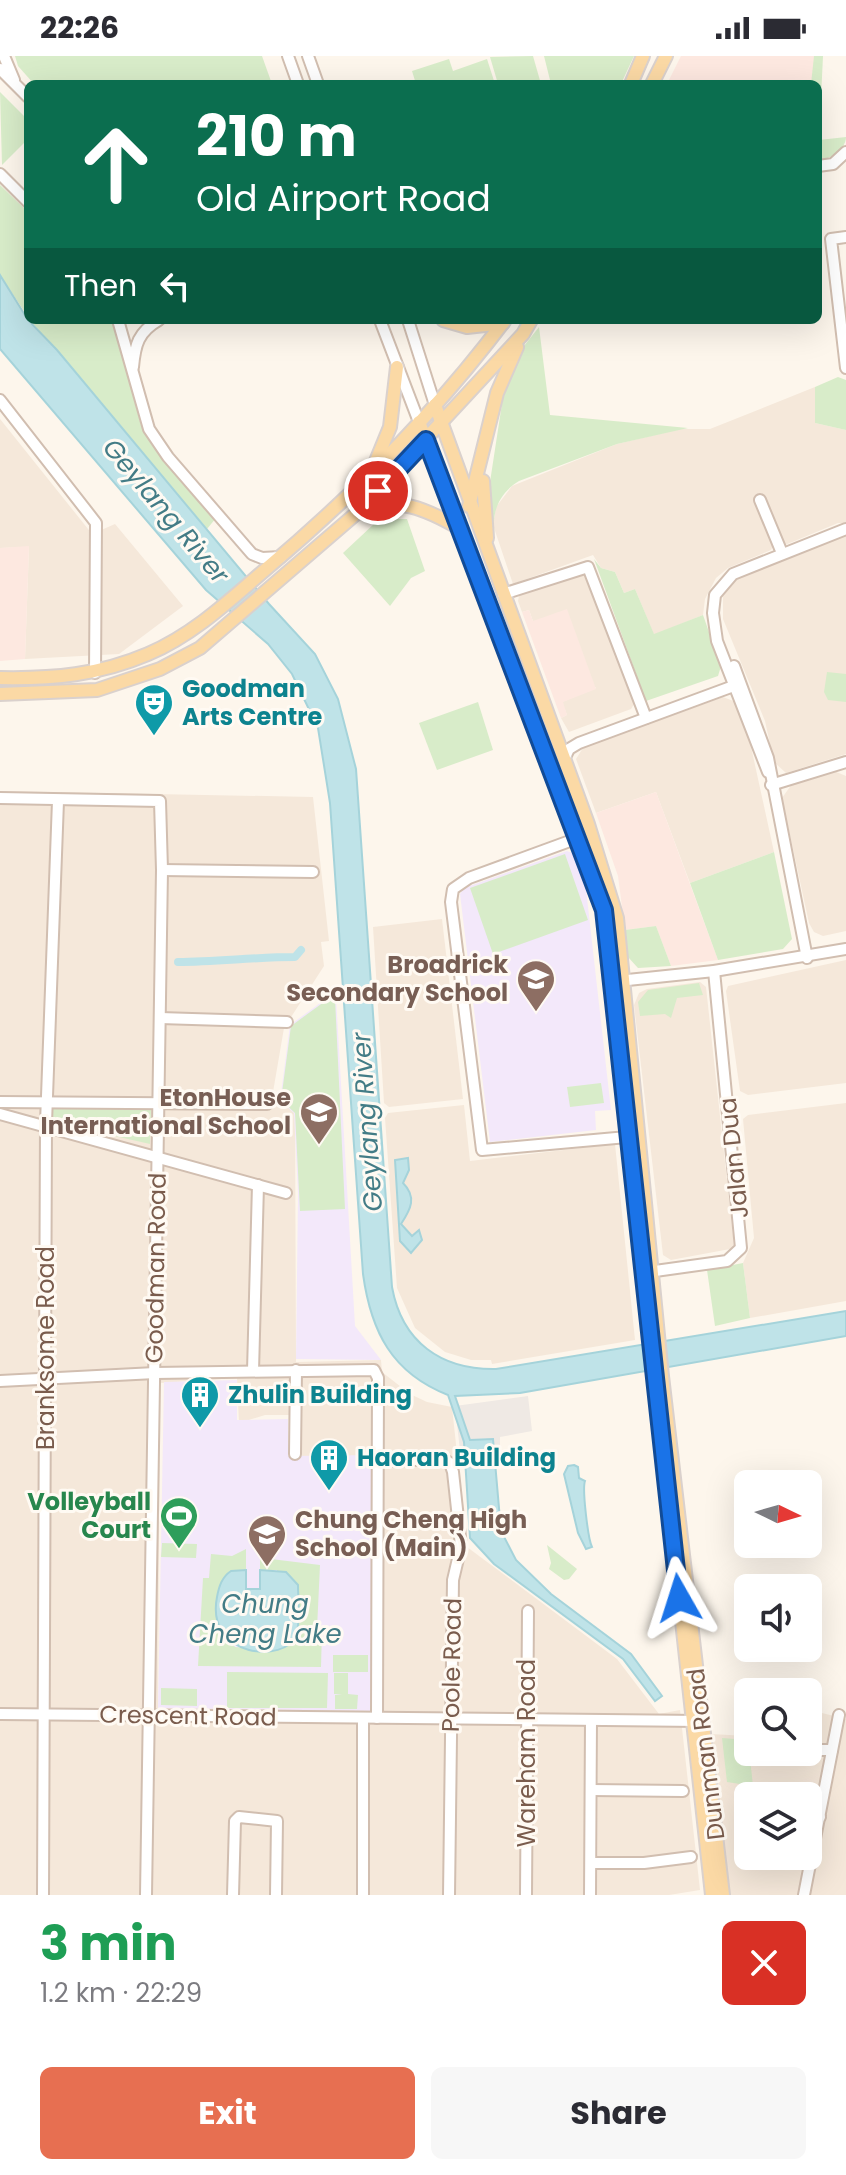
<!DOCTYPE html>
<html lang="en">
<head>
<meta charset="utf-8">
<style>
  body { margin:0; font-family:Poppins,sans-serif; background:#f7f7f7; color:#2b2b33; height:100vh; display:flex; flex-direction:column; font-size:30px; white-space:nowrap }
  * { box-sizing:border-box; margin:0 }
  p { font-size:26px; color:#7c7c81 }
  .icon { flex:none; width:44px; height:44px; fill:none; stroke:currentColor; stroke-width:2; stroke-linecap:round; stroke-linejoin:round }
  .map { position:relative; height:1839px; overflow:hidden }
  .details { display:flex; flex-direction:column; background:#fff; flex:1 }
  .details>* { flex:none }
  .top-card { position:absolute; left:24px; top:24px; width:798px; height:244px; border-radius:12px; box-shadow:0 8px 32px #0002; background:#0b6e4f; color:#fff; overflow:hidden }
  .needle { width:52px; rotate:95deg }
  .tools { position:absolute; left:734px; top:1414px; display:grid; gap:16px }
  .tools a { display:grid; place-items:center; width:88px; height:88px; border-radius:12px; background:#fff; box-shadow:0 8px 32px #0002; font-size:40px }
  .pin { position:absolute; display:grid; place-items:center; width:68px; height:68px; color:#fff; margin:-34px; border:4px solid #fff; border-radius:50%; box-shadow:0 2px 8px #0007 }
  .me { position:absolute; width:88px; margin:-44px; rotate:354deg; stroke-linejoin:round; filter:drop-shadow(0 0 6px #0008) }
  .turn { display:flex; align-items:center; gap:28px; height:168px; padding:0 40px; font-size:36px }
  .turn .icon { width:104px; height:104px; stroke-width:2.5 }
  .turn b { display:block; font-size:56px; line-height:68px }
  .then { display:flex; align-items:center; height:76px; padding:0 40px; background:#0003; gap:16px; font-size:30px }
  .round { display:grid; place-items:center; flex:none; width:84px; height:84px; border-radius:12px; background:#f7f7f7 }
  .head { display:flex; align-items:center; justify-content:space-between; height:136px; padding:0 40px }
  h1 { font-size:48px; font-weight:700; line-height:60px; color:#1e9e55 }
  .button { display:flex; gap:16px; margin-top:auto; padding:16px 40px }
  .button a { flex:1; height:92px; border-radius:12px; background:#e76f51; color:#fff; font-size:32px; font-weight:700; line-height:92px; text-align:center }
  .button a+a { background:#f7f7f7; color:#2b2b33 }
  .status { display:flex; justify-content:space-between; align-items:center; height:56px; padding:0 40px; background:#fff; direction:ltr }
  .status svg { height:22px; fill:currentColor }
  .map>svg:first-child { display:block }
  .residential { fill:#f5e8da; fill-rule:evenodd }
  .commercial { fill:#fde8e0 }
  .industrial { fill:#efe9e4 }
  .education { fill:#f3e8fa }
  .green { fill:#d8ecc9 }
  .water { fill:#bfe3e8; stroke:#a5d3da; stroke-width:2 }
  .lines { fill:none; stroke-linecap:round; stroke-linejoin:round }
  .canal { stroke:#bfe3e8; stroke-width:8 }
  .minor-casing { stroke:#d1beb0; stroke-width:14 }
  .major-casing { stroke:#dad1cd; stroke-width:16 }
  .minor { stroke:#fff; stroke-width:10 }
  .major { stroke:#fbd9a5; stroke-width:12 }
  .route-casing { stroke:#114b97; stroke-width:20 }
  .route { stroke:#1a73e8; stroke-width:14 }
  .labels { text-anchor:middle; stroke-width:6; stroke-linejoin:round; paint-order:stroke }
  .culture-label { font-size:24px; font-weight:bold; fill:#0d838f; stroke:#fffaf3; text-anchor:start }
  .education-label { font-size:24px; font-weight:bold; fill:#785e54; stroke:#fffaf3; text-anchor:end }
  .street-label { font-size:24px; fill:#7a5c4d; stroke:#fffaf3 }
  .leisure-label { font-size:24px; font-weight:bold; fill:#27864d; stroke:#fffaf3; text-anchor:end }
  .water-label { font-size:26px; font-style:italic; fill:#437c86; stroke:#fffaf3 }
</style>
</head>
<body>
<div class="status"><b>22:26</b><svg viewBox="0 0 49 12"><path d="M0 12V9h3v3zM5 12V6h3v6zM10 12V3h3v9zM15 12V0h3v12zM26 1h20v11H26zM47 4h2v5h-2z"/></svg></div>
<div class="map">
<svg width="846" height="1839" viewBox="0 0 846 1839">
  <rect width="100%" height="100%" fill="#fdf6ec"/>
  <g class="residential">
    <path d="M815 331V367L846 374V467H838L785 489 762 437 754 440 773 490 771 494 728 512 716 522 705 543 703 559 654 579 635 533 624 537 615 516 601 512 593 499 513 528 493 469 496 451 512 430 617 388 680 373H710Z"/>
    <path d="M0 363 92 478 115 468 183 550 119 598 25 603 29 491 0 492Z"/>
    <path d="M840 479 846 480V698L786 717 774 706 765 665 723 563V536L740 521Z"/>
    <path d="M581 518 586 520 634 648 631 653 569 676 561 662 567 659 562 646 596 632 533 565 529 554 522 556 518 545 519 540Z"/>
    <path d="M723 641 736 646 748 677 774 796 690 827 656 736 596 757 576 703 583 692Z"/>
    <path d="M834 715 846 720V875L823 880 814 876 809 867 782 742 792 728Z"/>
    <path d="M0 735 313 741 329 885 321 886 324 910 284 972 273 1036 295 1049 296 1306 381 1304 382 1316 410 1338 427 1346 452 1351 467 1491 617 1603 659 1658 680 1654 700 1834 669 1839H597L598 1672 588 1671 585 1839H0ZM237 1322 239 1367 265 1359H290L289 1410 158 1652 160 1327Z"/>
    <path d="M442 863 463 1043 389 1051 384 1047 373 871Z"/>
    <path d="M846 904V1027L748 1039 740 1035 726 935 728 930Z"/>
    <path d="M700 926 706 931 734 1189 730 1193 671 1204 663 1199 634 949 639 937 647 933Z"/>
    <path d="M846 1047V1245L750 1262 743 1207 754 1182 743 1063 748 1059Z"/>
    <path d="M464 1049 470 1105 615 1088 635 1284 492 1308 491 1304H471L445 1296 415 1272 397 1232 385 1062 388 1057Z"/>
    <path d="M814 1655 846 1663V1839H727L710 1678 748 1680V1696H808ZM748 1740H808V1800H748Z"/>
  </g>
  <g class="commercial">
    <path d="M681 0H815L811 28 668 26Z"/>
    <path d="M29 490 25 603 0 605V492Z"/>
    <path d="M567 553 596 633 563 646 567 659 561 662 522 556 529 554 533 565Z"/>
    <path d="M656 736 718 904 671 910 656 870 625 874 618 820 596 757Z"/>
  </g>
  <path class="industrial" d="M528 1340 532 1375 500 1381V1391L460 1395 455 1350Z"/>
  <g class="education">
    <path d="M567 795 575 798 586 833 611 1054 595 1055 596 1074 490 1086 460 838 464 832Z"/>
    <path d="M336 941 355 1270 381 1304 296 1303 298 1137 294 1057 280 1045 290 969 327 942Z"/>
    <path d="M237 1324V1364L288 1363V1400L374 1399 373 1655 158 1652 164 1326Z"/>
  </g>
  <g class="green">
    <path d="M15 0H262L272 28H34L18 10Z"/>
    <path d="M533 0 541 28H498L490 1Z"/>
    <path d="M544 0H634L621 28H551Z"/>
    <path d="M814 0H823L819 84 846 81C846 93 830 104 818 104V28H811Z"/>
    <path d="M449 3 453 15 487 3 495 28H416L412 15Z"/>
    <path d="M0 36 28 64V83L2 109Z"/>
    <path d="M0 129 28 156V261L0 219Z"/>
    <path d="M30 264H112L141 369 152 389 216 462 207 473Z"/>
    <path d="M539 271 550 359 688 372 617 388 519 425C498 438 491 457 495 481L488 439 503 341 520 295Z"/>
    <path d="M838 321 846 324V374L815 367V331Z"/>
    <path d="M390 463H407L425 515 411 522 390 550 343 497 375 467Z"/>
    <path d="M594 503 601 512 615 516 624 537 635 533 654 578 703 559 721 610 718 620 646 645Z"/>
    <path d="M827 616 846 618V646L828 644 824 636Z"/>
    <path d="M478 646 493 694 437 714 419 667Z"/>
    <path d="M774 796 792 883 783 893 718 904 690 827Z"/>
    <path d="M565 798 588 864 493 898 470 832Z"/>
    <path d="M656 870 671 910 638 912 628 901 625 874Z"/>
    <path d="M699 927 703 939 677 942 671 962 665 958 640 960 638 946 648 934Z"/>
    <path d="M335 942 345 1153 300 1155 295 1057 281 1044 291 970 328 943Z"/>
    <path d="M601 1027 604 1047 570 1051 567 1031Z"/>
    <path d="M53 1051 151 1054 150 1088 53 1066Z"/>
    <path d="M743 1207 750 1262 715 1270 707 1214Z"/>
    <path d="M162 1487 197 1488 196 1502 161 1501Z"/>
    <path d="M547 1489 577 1513 569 1523 564 1524 549 1513 551 1507Z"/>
    <path d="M246 1493V1514L231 1515C206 1542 218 1563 235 1591L277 1594V1514H260V1494H271V1503L320 1509 317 1573 322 1574 321 1611 198 1610 203 1522H209L211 1498 232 1500Z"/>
    <rect x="333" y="1599" width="35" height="17"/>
    <path d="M227 1616 328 1617 327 1652H227Z"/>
    <path d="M334 1617H348V1638L358 1639 357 1653H335V1639L342 1638H334Z"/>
    <path d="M161 1632 197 1633V1650L161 1649Z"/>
    <path d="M722 1682 748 1684 753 1730 727 1726Z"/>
  </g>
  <g class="water">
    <path d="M0 219 28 264 57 294 269 548 315 598 338 643 356 713 392 1231C402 1286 441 1314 496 1313L846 1255V1280L520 1337 455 1340 470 1384 493 1383 501 1475 516 1504 551 1538 631 1598 662 1640 655 1645 623 1603 494 1508 470 1482 464 1386 448 1339C392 1317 371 1276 363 1218L330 747 318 672 292 618 268 588 206 534 0 293Z"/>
    <path d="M408 1102 409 1114 403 1127C417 1141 411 1153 401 1168L412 1180 419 1174 422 1184 411 1197 400 1185 395 1104Z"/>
    <path d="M574 1409 578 1411 579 1422 585 1425C582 1433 588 1483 592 1491L586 1493 578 1477 564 1418 568 1410Z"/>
    <path d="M246 1514V1533H260V1514L286 1516 298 1529C298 1544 301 1565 296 1579 286 1608 205 1602 217 1541 219 1530 222 1521 231 1515Z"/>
  </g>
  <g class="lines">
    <path class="canal" d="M178 906C217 906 255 901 295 901L301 894"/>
    <defs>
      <g id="minor">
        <path d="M4 0 14 24"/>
        <path d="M288 0 298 28"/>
        <path d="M308 0 318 28"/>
        <path d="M0 13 28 41"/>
        <path d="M818 110 833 108 846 96"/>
        <path d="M0 118 28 146"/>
        <path d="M846 181 831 183 846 312"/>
        <path d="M118 264 149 373 168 401 252 498 262 502 281 501"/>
        <path d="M380 264 419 366"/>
        <path d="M408 264 435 349"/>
        <path d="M133 311C135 289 138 276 159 264"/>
        <path d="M0 344 96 467 95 617"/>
        <path d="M760 444 782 497"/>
        <path d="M503 538 588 511 646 662"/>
        <path d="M734 610 768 702 807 902"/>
        <path d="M564 703 569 693 579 687 739 628"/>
        <path d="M768 716 717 585 713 557 715 539 733 518 846 473"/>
        <path d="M771 729 846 706"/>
        <path d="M0 742 160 745 162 814 146 1839"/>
        <path d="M587 767 578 782 469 822 453 833 451 846 482 1094 627 1081"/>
        <path d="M162 814 313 816"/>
        <path d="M618 925 714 915 846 893"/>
        <path d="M160 962 287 966"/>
        <path d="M0 1046 267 1048"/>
        <path d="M0 1058 286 1137"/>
        <path d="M648 1216 727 1205 741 1192 714 915"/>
        <path d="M253 1315 258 1129"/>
        <path d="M0 1325 155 1317 374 1314 378 1322 377 1662"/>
        <path d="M295 1398 296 1314"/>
        <path d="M377 1405 443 1403 450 1407 453 1416 461 1490 453 1524 449 1839"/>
        <path d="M0 1658 700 1665"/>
        <path d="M808 1694H832"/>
        <path d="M591 1734 683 1735"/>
        <path d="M808 1764 820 1761"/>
        <path d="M591 1807H644L691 1801"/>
        <path d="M43 1839 46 1067 58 745"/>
        <path d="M233 1839 235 1765 239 1761 277 1765 276 1839"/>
        <path d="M363 1839V1662"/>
        <path d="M526 1839 528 1555"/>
        <path d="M590 1839 591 1665"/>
        <path d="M804 1839 839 1659"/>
      </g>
      <g id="major">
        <path d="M631 28 643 0"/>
        <path d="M652 28 666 0"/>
        <path d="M443 264 467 271 503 267"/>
        <path d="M435 349 588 768 617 862 662 1320 723 1839"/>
        <path d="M419 366 604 854 653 1310"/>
        <path d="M374 410 390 371 397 311"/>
        <path d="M483 425 487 482"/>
        <path d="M469 450 497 337 517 291"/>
        <path d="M361 455C396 439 428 454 459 472"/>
        <path d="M0 622C53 623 99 619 148 598 193 579 230 544 266 513 355 438 435 357 505 264"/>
        <path d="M0 638 97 634 160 613 200 592 358 456 523 278 531 264"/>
        <path d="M673 1483 712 1839"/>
      </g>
    </defs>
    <use href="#minor" class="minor-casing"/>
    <use href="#major" class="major-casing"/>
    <use href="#minor" class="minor"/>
    <use href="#major" class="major"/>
  </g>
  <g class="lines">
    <defs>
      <path id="route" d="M378 435 426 384 604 854 679 1542"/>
    </defs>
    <use href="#route" class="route-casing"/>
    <use href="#route" class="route"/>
  </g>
  <defs>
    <symbol id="theatre-pin" viewBox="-11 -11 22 30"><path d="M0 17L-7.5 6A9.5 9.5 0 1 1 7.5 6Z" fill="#0f9aa8" stroke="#fffaf3"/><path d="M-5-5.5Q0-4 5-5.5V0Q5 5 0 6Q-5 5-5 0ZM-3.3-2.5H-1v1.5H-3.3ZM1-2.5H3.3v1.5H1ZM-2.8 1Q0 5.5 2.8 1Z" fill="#fff"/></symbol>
    <symbol id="school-pin" viewBox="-11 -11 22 30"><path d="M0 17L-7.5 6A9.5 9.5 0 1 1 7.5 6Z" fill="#8d6e63" stroke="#fffaf3"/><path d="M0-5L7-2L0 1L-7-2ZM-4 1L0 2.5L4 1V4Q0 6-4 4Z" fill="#fff"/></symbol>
    <symbol id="building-pin" viewBox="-11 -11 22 30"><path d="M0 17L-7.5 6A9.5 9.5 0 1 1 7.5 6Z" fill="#0f9aa8" stroke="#fffaf3"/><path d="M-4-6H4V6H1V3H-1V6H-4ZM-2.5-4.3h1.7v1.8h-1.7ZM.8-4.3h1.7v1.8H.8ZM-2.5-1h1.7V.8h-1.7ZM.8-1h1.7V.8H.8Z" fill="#fff"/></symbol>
    <symbol id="stadium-pin" viewBox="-11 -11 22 30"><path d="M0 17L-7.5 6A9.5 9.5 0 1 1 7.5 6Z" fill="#2e9e5b" stroke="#fffaf3"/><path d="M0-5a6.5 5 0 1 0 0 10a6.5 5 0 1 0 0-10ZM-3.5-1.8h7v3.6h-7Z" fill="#fff"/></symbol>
  </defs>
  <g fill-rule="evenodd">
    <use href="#theatre-pin" x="132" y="625" width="44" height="60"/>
    <use href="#school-pin" x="514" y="901" width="44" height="60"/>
    <use href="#school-pin" x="297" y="1034" width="44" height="60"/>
    <use href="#building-pin" x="178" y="1317" width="44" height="60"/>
    <use href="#building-pin" x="307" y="1380" width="44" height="60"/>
    <use href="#stadium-pin" x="157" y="1438" width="44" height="60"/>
    <use href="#school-pin" x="245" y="1456" width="44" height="60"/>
  </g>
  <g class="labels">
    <g class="culture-label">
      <text x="182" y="641">Goodman<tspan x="182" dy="28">Arts Centre</tspan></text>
      <text x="228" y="1347">Zhulin Building</text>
      <text x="357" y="1410">Haoran Building</text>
    </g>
    <g class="education-label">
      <text x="508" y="917">Broadrick<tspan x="508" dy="28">Secondary School</tspan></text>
      <text x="291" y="1050">EtonHouse<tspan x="291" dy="28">International School</tspan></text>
      <text x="295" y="1472" text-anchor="start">Chung Cheng High<tspan x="295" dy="28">School (Main)</tspan></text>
    </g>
    <g class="street-label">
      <text transform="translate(734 1102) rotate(-96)" y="8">Jalan Dua</text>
      <text transform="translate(156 1212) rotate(-89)" y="8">Goodman Road</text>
      <text transform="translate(46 1292) rotate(-90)" y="8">Branksome Road</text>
      <text transform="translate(452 1609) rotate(-89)" y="8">Poole Road</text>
      <text transform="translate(188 1660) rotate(1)" y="8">Crescent Road</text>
      <text transform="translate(527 1697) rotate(-90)" y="8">Wareham Road</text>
      <text transform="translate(706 1698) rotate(-97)" y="8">Dunman Road</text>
    </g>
    <g class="leisure-label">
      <text x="151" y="1454">Volleyball<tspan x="151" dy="28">Court</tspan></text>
    </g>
    <g class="water-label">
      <text transform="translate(166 455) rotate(50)" y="9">Geylang River</text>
      <text transform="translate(367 1066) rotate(-94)" y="9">Geylang River</text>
      <text x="265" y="1557">Chung<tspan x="265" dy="30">Cheng Lake</tspan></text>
    </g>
  </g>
</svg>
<div class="tools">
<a><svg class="needle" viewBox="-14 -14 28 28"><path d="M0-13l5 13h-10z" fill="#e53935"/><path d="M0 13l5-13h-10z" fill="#7c7c81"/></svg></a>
<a><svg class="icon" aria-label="sound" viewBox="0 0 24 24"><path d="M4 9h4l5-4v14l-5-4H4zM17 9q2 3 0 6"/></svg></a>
<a><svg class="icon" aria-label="search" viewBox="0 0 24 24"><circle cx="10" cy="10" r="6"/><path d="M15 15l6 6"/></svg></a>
<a><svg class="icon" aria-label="layers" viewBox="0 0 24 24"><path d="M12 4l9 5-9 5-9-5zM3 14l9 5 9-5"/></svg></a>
</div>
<div class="pin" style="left:378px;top:435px;background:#d93025"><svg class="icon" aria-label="arrive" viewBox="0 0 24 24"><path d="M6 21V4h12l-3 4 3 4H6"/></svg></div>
<svg class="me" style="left:679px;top:1542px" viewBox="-20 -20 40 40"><path d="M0-17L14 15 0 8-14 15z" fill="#1a73e8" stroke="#fff" stroke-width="4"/></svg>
<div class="top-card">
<div class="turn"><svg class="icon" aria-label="ahead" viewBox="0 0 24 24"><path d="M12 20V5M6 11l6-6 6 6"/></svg><div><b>210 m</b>Old Airport Road</div></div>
<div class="then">Then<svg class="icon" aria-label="left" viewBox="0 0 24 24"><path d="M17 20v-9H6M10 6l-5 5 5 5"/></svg></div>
</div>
</div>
<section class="details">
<div class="head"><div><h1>3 min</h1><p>1.2 km · 22:29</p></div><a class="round" style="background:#d93025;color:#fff"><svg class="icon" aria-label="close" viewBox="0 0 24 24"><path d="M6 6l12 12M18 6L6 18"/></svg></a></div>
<div class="button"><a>Exit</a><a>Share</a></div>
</section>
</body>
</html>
